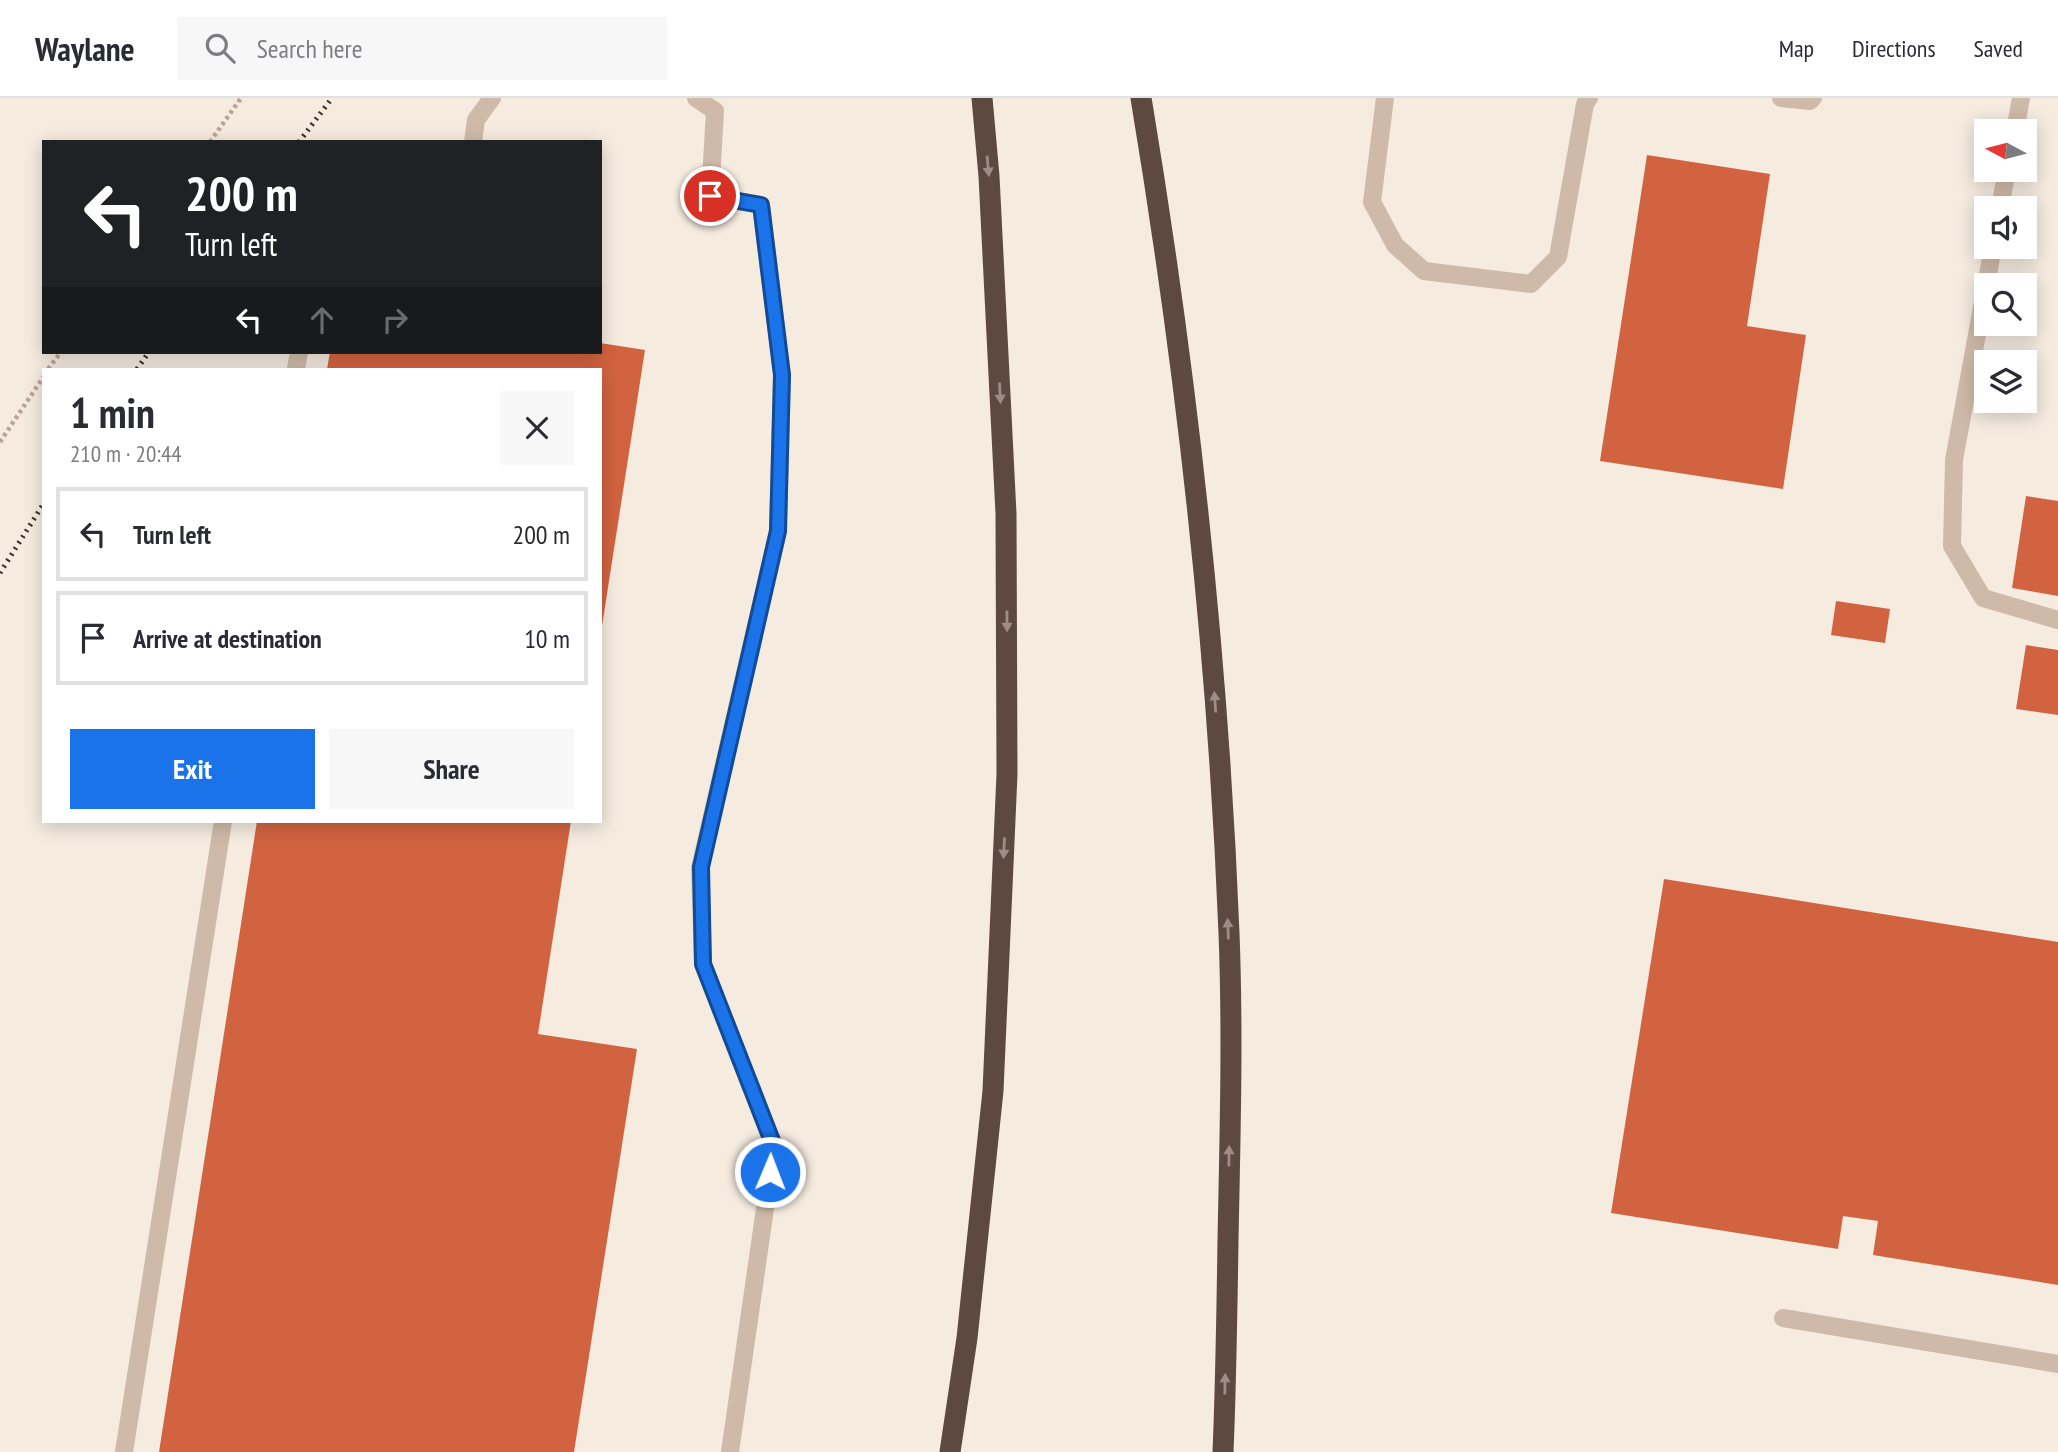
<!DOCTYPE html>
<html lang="en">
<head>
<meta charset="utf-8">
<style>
  body { margin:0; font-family:"PT Sans Narrow",sans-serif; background:#f7f7f7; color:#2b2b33; height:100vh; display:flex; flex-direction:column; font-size:26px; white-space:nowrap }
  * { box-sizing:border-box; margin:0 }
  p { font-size:23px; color:#7c7c81 }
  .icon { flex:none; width:38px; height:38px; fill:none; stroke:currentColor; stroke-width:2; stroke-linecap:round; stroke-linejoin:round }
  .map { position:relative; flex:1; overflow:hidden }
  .drawer { position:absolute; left:42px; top:270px; width:560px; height:455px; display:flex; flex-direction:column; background:#fff; border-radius:0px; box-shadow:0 4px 18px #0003 }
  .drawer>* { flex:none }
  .top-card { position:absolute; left:42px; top:42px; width:560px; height:214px; border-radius:0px; box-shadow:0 4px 18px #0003; background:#202124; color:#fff; overflow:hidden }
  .needle { width:46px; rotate:277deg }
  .buttons { position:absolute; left:1974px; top:21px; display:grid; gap:14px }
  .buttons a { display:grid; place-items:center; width:63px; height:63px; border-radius:0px; background:#fff; box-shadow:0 4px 18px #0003; font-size:35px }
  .pin { position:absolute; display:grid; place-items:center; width:60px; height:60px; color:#fff; margin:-30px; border:4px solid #fff; border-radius:50%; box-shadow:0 2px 7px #0007 }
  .me { position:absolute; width:77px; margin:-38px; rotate:1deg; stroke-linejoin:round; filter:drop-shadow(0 0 5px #0008) }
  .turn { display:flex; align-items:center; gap:24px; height:147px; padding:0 28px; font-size:32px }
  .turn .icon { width:91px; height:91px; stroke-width:2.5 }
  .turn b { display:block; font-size:49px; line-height:60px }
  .lanes { display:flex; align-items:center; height:66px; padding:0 28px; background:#0003; justify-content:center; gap:35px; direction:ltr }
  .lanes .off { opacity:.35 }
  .round { display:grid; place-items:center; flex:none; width:74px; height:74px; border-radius:0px; background:#f7f7f7 }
  .overview { display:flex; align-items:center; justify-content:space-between; height:119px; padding:0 28px }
  h1 { font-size:42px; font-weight:600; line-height:52px }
  .action { display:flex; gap:14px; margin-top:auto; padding:14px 28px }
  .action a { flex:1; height:80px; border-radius:0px; background:#1a73e8; color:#fff; font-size:28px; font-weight:600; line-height:80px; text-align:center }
  .action a+a { background:#f7f7f7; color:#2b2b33 }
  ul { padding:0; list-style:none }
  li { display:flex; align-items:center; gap:21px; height:94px; margin:0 14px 10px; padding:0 14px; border:4px solid #e1e1e2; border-radius:0px }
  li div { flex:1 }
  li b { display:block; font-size:26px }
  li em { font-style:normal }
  header { display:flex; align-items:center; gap:42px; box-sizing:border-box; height:98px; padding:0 35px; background:#fff; border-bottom:2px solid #e1e1e2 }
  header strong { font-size:33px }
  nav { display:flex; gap:38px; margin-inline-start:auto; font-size:24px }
  .search { width:490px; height:63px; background:#f7f7f7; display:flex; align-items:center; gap:18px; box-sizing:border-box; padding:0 24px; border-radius:0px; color:#7c7c81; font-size:26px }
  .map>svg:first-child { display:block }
  .building { fill:#d26341 }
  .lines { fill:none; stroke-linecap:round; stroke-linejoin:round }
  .path { stroke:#bba493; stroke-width:4.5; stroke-dasharray:3.5 3.5; stroke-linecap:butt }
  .minor { stroke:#cfbaa9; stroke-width:18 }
  .highway { stroke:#5e4940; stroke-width:21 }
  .rail { stroke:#3c2f2a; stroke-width:5; stroke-dasharray:2 5; stroke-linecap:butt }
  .oneway { fill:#9d8e85 }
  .route-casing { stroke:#114b97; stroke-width:18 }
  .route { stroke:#1a73e8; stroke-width:12 }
</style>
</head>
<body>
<header>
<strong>Waylane</strong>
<div class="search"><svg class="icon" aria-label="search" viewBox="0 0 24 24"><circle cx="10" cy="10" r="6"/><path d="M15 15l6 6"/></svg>Search here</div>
<nav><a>Map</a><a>Directions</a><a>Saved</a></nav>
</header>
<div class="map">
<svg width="2058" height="1354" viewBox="0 0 2058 1354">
  <rect width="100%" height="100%" fill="#f5ebdf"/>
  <g class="building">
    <path d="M1647 57 1770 76 1747 228 1806 237 1783 391 1600 363Z"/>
    <path d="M600 245 645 252 602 528 600 271H327L330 254H600Z"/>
    <path d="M2026 398 2058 403V498L2012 490Z"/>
    <path d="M1836 503 1890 511 1885 545 1831 537Z"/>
    <path d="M2026 547 2058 552V617L2016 611Z"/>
    <path d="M257 723H571L538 936 637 951 574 1354H159Z"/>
    <path d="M1664 781 2058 844V1187L1873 1157 1878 1123 1843 1118 1838 1151 1611 1115Z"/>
  </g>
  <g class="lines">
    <g class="path">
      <path d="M210 44 241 0"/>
      <path d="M48 271 61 254"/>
      <path d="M0 344 44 278"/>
    </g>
    <g class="minor">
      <path d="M696 0 715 13 710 98 761 107 782 277 778 433 700 770 703 866 774 1048 730 1354"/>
      <path d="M1385 0 1372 104 1395 147 1424 173 1531 186 1558 159 1585 6 1589 0"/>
      <path d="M1781 0 1810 3 1813 0"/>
      <path d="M2015 33 2021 0"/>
      <path d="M473 44 476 22 492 0"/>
      <path d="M2000 110 2007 72"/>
      <path d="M1993 149 1954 362 1952 448 1983 500 2058 522"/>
      <path d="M296 271 299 254"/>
      <path d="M1783 1220 2058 1266"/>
      <path d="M124 1354 223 723"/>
    </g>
    <g class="highway">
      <path d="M1141 0C1187 276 1218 556 1229 835 1233 937 1230 1040 1228 1142 1227 1213 1226 1284 1223 1354"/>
      <path d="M950 1354 967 1240 993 993 1007 676 1006 416 989 78 982 0"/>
    </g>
    <g class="rail">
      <path d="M299 44 332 0"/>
      <path d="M137 271 149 254"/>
      <path d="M0 475 44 405"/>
    </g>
  </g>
  <defs><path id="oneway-solid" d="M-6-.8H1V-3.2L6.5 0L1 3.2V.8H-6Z" transform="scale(1.75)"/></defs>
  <g class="oneway">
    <use href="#oneway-solid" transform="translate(988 68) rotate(85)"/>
    <use href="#oneway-solid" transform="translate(1000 295) rotate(87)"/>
    <use href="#oneway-solid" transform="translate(1007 523) rotate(90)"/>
    <use href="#oneway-solid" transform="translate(1215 604) rotate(-94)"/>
    <use href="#oneway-solid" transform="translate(1004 750) rotate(93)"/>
    <use href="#oneway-solid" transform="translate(1228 831) rotate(-92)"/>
    <use href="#oneway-solid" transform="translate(1229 1058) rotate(-89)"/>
    <use href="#oneway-solid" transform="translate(1225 1286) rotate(-89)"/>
  </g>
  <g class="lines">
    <defs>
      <path id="route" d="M710 98 761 107 782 277 778 433 701 769 703 866 774 1048 770 1074"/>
    </defs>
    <use href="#route" class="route-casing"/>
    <use href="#route" class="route"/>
  </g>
</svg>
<div class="buttons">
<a><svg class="needle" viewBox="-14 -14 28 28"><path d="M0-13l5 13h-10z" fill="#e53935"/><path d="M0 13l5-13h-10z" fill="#7c7c81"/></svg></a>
<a><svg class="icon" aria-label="sound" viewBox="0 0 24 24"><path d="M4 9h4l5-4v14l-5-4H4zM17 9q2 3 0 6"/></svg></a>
<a><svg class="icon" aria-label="search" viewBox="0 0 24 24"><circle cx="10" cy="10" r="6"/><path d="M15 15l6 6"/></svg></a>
<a><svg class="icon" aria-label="layers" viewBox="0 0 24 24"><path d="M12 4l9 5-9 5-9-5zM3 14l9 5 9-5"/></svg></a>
</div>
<div class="pin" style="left:710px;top:98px;background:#d93025"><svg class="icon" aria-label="arrive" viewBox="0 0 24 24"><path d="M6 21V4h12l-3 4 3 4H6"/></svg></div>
<svg class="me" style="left:770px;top:1074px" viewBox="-20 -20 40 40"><circle r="17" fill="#1a73e8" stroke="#fff" stroke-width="3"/><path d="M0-11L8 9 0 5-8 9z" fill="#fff"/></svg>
<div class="top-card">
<div class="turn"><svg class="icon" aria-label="left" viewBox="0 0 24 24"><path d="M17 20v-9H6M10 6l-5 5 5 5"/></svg><div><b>200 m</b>Turn left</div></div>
<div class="lanes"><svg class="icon" aria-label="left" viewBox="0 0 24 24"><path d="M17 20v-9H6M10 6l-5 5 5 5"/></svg><svg class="icon off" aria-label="ahead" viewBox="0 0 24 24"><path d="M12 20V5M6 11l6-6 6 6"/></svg><svg class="icon off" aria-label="right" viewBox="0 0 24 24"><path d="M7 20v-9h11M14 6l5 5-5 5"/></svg></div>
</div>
<section class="drawer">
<div class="overview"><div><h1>1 min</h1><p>210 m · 20:44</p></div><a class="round"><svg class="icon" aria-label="close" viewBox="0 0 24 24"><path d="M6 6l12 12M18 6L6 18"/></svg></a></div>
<ul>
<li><svg class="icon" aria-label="left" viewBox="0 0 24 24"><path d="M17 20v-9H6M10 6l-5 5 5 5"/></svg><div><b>Turn left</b></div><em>200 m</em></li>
<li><svg class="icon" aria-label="arrive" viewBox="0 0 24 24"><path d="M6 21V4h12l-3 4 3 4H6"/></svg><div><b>Arrive at destination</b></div><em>10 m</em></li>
</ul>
<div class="action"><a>Exit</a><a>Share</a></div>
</section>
</div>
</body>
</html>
